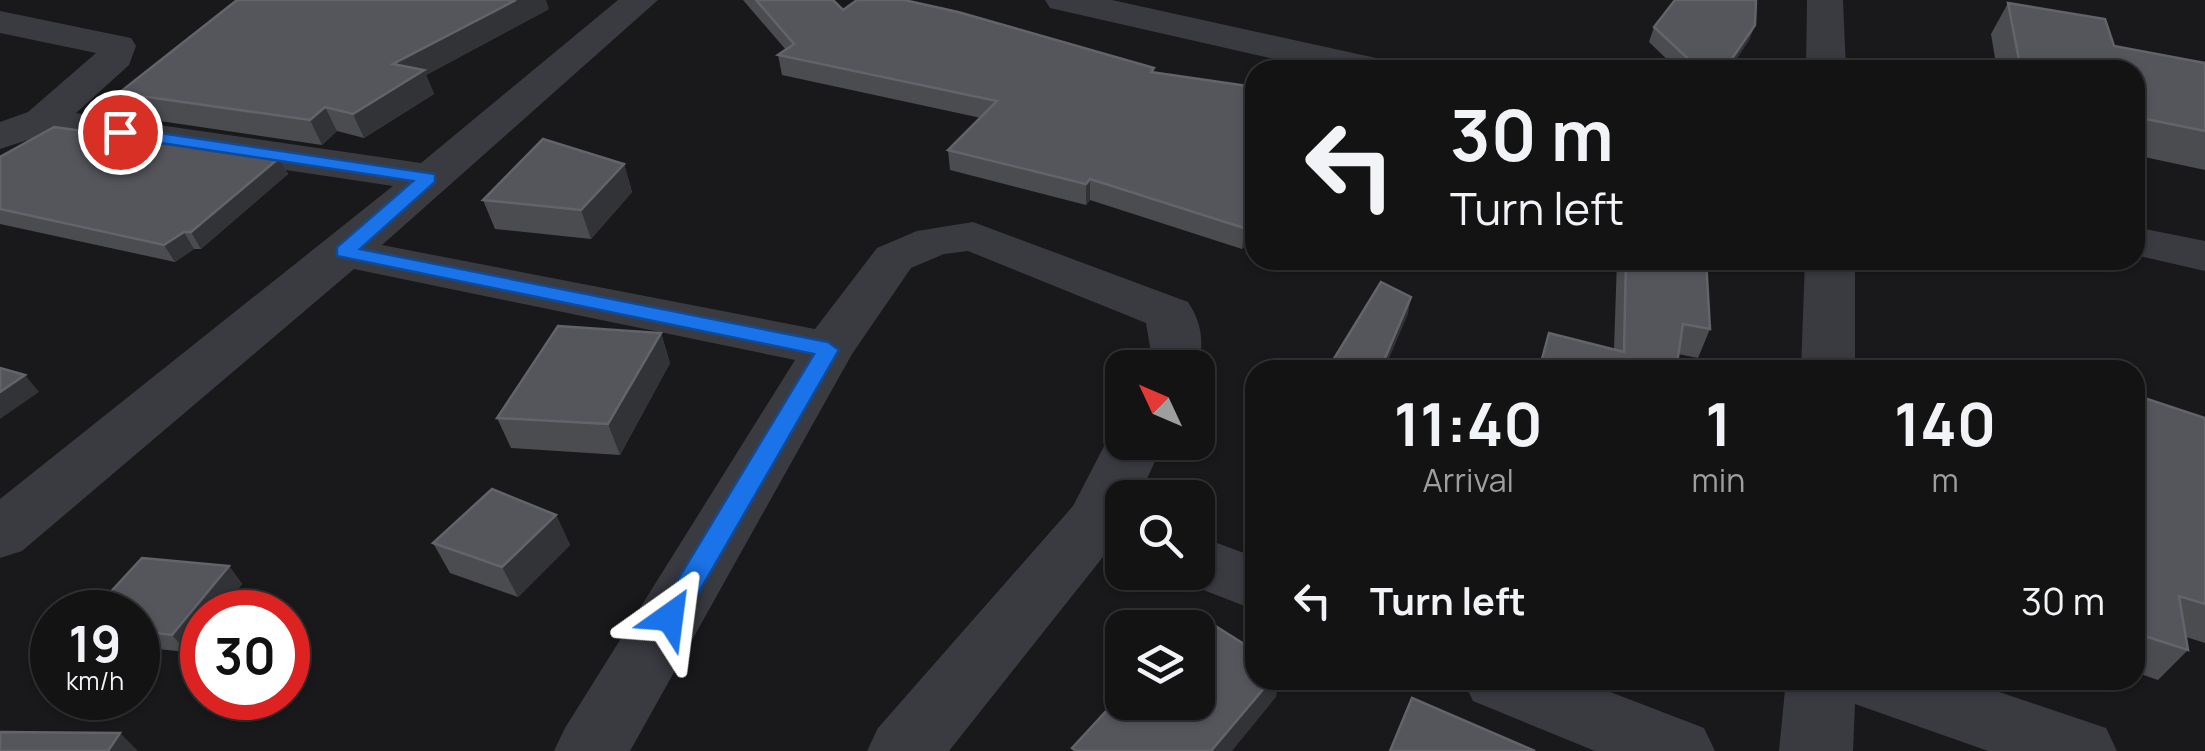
<!DOCTYPE html>
<html lang="en">
<head>
<meta charset="utf-8">
<style>
  body { margin:0; font-family:Manrope,sans-serif; background:#202022; color:#f1f3f6; height:100vh; display:flex; flex-direction:column; font-size:38px; white-space:nowrap }
  * { box-sizing:border-box; margin:0 }
  p { font-size:32px; color:#9d9ea0 }
  .icon { flex:none; width:55px; height:55px; fill:none; stroke:currentColor; stroke-width:2; stroke-linecap:round; stroke-linejoin:round }
  .map { position:relative; flex:1; overflow:hidden }
  .side { position:absolute; left:1245px; top:360px; width:900px; height:330px; display:flex; flex-direction:column; background:#131314; border-radius:30px; box-shadow:0 2px 8px #0004,0 0 0 2px #323234 }
  .side>* { flex:none }
  .guide { position:absolute; left:1245px; top:60px; width:900px; height:210px; border-radius:30px; box-shadow:0 2px 8px #0004,0 0 0 2px #323234; background:#131314; color:#f1f3f6; overflow:hidden }
  .needle { width:65px; rotate:314deg }
  .controls { position:absolute; left:1105px; top:350px; display:grid; gap:20px }
  .controls a { display:grid; place-items:center; width:110px; height:110px; border-radius:20px; background:#131314; box-shadow:0 2px 8px #0004,0 0 0 2px #323234; font-size:50px }
  .speed { position:absolute; left:30px; top:590px; display:flex; gap:20px; font-size:50px; font-weight:700; text-align:center }
  .speed>* { display:grid; place-content:center; width:130px; height:130px; border-radius:50%; background:#131314; box-shadow:0 2px 8px #0004,0 0 0 2px #323234; line-height:1 }
  .speed small { font-size:25px; font-weight:400 }
  .speed .limit { border:15px solid #d22; background:#fff; color:#111 }
  .pin { position:absolute; display:grid; place-items:center; width:85px; height:85px; color:#fff; margin:-42px; border:5px solid #fff; border-radius:50%; box-shadow:0 2px 10px #0007 }
  .me { position:absolute; width:110px; margin:-55px; rotate:31deg; stroke-linejoin:round; filter:drop-shadow(0 0 8px #0008) }
  .turn { display:flex; align-items:center; gap:35px; height:210px; padding:0 40px; font-size:45px }
  .turn .icon { width:130px; height:130px; stroke-width:2.5 }
  .turn b { display:block; font-size:70px; line-height:85px }
  .eta { display:flex; justify-content:space-evenly; align-items:center; height:170px; text-align:center }
  .eta b { font-size:60px; font-weight:700; line-height:70px }
  ul { padding:0; list-style:none }
  li { display:flex; align-items:center; gap:30px; height:140px; padding:0 40px }
  li div { flex:1 }
  li b { display:block; font-size:38px }
  li em { font-style:normal }
  .map>svg:first-child { display:block }
  .lines { fill:none; stroke-linecap:round; stroke-linejoin:round }
  .street { fill:#3a3b41; fill-rule:evenodd }
  .wall { fill:#4a4c50 }
  .shaded-wall { fill:#323336 }
  .building { fill:#55565c; stroke:#62646a; stroke-width:2.5 }
  .route { fill:#1a73e8; stroke:#114b97; stroke-width:2.5 }
</style>
</head>
<body>
<div class="map">
<svg width="2205" height="751" viewBox="0 0 2205 751">
  <rect width="100%" height="100%" fill="#19191b"/>
  <g class="lines">
    <g class="street">
      <path d="M618 0H658L382 245 815 329 877 248 917 231 973 222 1188 302C1202 323 1205 344 1197 368H1143L1150 347 1146 323 968 251 944 254 911 268 852 354 630 751H554L565 728 795 360 354 269 22 551 0 558V499L393 186 46 134 0 149V122L28 112 96 53 0 33V11L131 38 136 46 129 65 76 113 421 163Z"/>
      <path d="M1045 0H1112L1376 58 1390 62 1396 70H1323L1050 8Z"/>
      <path d="M1807 0H1843L1846 70H1806Z"/>
      <path d="M2135 227 2205 241V271L2135 255Z"/>
      <path d="M1805 260H1855V370H1801Z"/>
      <path d="M1122 425V442H1164L1138 498H1122V529L1118 538 949 751H867L878 728 1073 506 1114 427Z"/>
      <path d="M1198 536 1255 557V610L1175 579 1172 572H1198Z"/>
      <path d="M1463 680H1579L1704 728 1715 751H1595L1473 701Z"/>
      <path d="M1786 680H1964L2106 728 2117 751H1988L1855 704 1853 751H1779Z"/>
    </g>
  </g>
  <g class="wall">
    <path d="M743 0H833L843 10 1154 68V72L1255 87V234L1242 249 1090 200 1086 205 950 170 948 150 981 118 782 75 778 55 786 50Z"/>
    <path d="M2008 3 2114 46 2205 63V170L2135 155V70H1997L1991 34Z"/>
    <path d="M549 9 426 75 434 94 364 138 337 131 322 145 133 117 119 93Z"/>
    <path d="M1755 25 1749 40 1729 70H1678L1649 42 1654 27Z"/>
    <path d="M0 157 279 158 288 174 201 249H194L175 262 0 224Z"/>
    <path d="M624 164 632 192 591 239 495 229 483 200Z"/>
    <path d="M1617 260H1706L1710 329 1698 358 1678 354 1676 370H1538L1549 333 1614 349Z"/>
    <path d="M661 333 670 363 620 455 511 448 497 418Z"/>
    <path d="M2135 395 2205 418V643L2186 637 2188 650 2158 680 2135 672Z"/>
    <path d="M556 515 570 545 518 597 450 573 433 543Z"/>
    <path d="M229 566 242 584 187 652 138 647V612Z"/>
  </g>
  <g class="shaded-wall">
    <path d="M516 0H546L549 9 426 75 434 94 364 138 353 114 393 64Z"/>
    <path d="M1755 25 1749 40 1729 70H1727L1729 63Z"/>
    <path d="M325 107 337 131 322 145 310 120Z"/>
    <path d="M279 158 288 174 201 249 191 232Z"/>
    <path d="M624 164 632 192 591 239 581 210Z"/>
    <path d="M1090 179V200L1086 205V184Z"/>
    <path d="M1255 216V234L1242 249 1244 228Z"/>
    <path d="M184 232 194 249 175 262 164 245Z"/>
    <path d="M1411 297 1408 314 1384 370H1380Z"/>
    <path d="M661 333 670 363 620 455 608 424Z"/>
    <path d="M25 375 39 392 0 419V392Z"/>
    <path d="M556 515 570 545 518 597 502 567Z"/>
    <path d="M229 566 242 584 219 612H202V633L187 652 172 635Z"/>
    <path d="M1271 680H1279L1276 697 1232 751H1211Z"/>
    <path d="M120 733 138 751H108Z"/>
  </g>
  <g class="building">
    <path d="M237 0H516L393 64 424 70 353 114 325 107 310 120 119 93Z"/>
    <path d="M756 0H833L843 10 857 0H904L958 12 1154 68 1151 72 1255 87V216L1244 228 1090 179 1086 184 948 150 997 101 778 55 794 44Z"/>
    <path d="M1675 0H1756L1755 25 1729 63 1696 66 1654 27Z"/>
    <path d="M2008 3 2105 19 2114 46 2205 63V131L2136 117 2138 123 2135 122V70H2021Z"/>
    <path d="M54 127 279 158 191 232H184L164 245 0 209V157Z"/>
    <path d="M543 139 624 164 581 210 483 200Z"/>
    <path d="M1626 260H1706L1710 329 1683 324 1676 370H1539L1549 333 1624 352Z"/>
    <path d="M1381 282 1411 297 1380 370H1327Z"/>
    <path d="M558 326 661 333 608 424 497 418Z"/>
    <path d="M2026 360 2056 370H2024Z"/>
    <path d="M0 368 25 375 0 392Z"/>
    <path d="M2135 395 2205 418V604L2179 596 2188 650 2135 633Z"/>
    <path d="M492 489 556 515 502 567 433 543Z"/>
    <path d="M142 558 229 566 172 635 138 631V612H92Z"/>
    <path d="M1198 615 1255 651V680H1271L1211 751H1076L1072 748 1122 694V702H1198V628H1186Z"/>
    <path d="M1412 698 1535 751H1390Z"/>
    <path d="M0 732 120 733 108 751H0Z"/>
  </g>
  <path class="route" d="M120 127 435 174V182L360 249 828 342 839 350 680 625 670 629 660 625 656 617 660 609 814 354 337 256V247L413 181 114 136 111 132Z"/>
</svg>
<div class="controls">
<a><svg class="needle" viewBox="-14 -14 28 28"><path d="M0-13l5 13h-10z" fill="#e53935"/><path d="M0 13l5-13h-10z" fill="#9d9ea0"/></svg></a>
<a><svg class="icon" aria-label="search" viewBox="0 0 24 24"><circle cx="10" cy="10" r="6"/><path d="M15 15l6 6"/></svg></a>
<a><svg class="icon" aria-label="layers" viewBox="0 0 24 24"><path d="M12 4l9 5-9 5-9-5zM3 14l9 5 9-5"/></svg></a>
</div>
<div class="speed"><div>19<small>km/h</small></div><div class="limit">30</div></div>
<div class="pin" style="left:120px;top:132px;background:#d93025"><svg class="icon" aria-label="arrive" viewBox="0 0 24 24"><path d="M6 21V4h12l-3 4 3 4H6"/></svg></div>
<svg class="me" style="left:670px;top:617px" viewBox="-20 -20 40 40"><path d="M0-17L14 15 0 8-14 15z" fill="#1a73e8" stroke="#fff" stroke-width="4"/></svg>
<div class="guide">
<div class="turn"><svg class="icon" aria-label="left" viewBox="0 0 24 24"><path d="M17 20v-9H6M10 6l-5 5 5 5"/></svg><div><b>30 m</b>Turn left</div></div>
</div>
<section class="side">
<div class="eta">
<div><b>11:40</b><p>Arrival</p></div>
<div><b>1</b><p>min</p></div>
<div><b>140</b><p>m</p></div>
</div>
<ul>
<li><svg class="icon" aria-label="left" viewBox="0 0 24 24"><path d="M17 20v-9H6M10 6l-5 5 5 5"/></svg><div><b>Turn left</b></div><em>30 m</em></li>
</ul>
</section>
</div>
</body>
</html>
